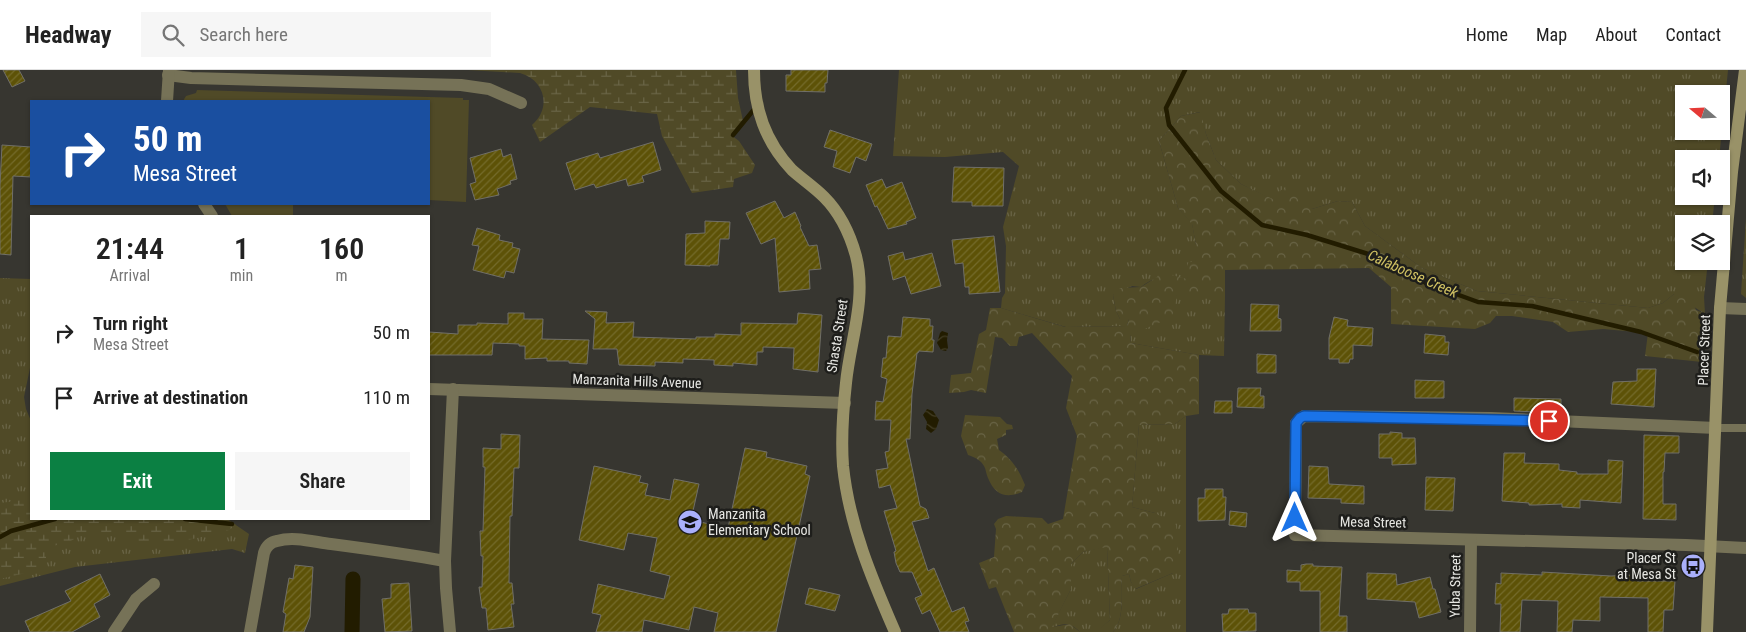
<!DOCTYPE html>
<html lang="en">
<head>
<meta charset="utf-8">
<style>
  body { margin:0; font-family:"Roboto Condensed",sans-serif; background:#f6f6f6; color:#222; height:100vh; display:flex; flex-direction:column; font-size:19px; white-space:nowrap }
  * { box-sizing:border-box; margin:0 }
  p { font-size:16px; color:#767676 }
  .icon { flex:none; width:28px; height:28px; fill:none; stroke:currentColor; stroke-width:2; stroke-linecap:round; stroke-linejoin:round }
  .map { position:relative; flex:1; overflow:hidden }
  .panel { position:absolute; left:30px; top:145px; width:400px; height:305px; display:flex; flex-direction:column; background:#fff; border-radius:0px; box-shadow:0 1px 4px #0004 }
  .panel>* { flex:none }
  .hud { position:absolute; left:30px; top:30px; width:400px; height:105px; border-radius:0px; box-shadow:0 1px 4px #0004; background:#1a4fa0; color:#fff; overflow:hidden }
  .needle { width:32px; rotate:289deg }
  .buttons { position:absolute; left:1675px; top:15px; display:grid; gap:10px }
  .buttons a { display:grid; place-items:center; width:55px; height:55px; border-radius:0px; background:#fff; box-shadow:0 1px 4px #0004; font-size:25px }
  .pin { position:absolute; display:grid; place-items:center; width:42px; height:42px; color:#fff; margin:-21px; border:2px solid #fff; border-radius:50%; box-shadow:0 1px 5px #0007 }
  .me { position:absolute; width:55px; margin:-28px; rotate:0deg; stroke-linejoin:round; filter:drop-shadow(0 0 4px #0008) }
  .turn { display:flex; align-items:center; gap:18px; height:105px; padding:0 20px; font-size:22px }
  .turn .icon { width:65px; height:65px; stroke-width:2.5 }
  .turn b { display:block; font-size:35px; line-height:42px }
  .eta { display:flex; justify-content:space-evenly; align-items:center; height:85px; text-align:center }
  .eta b { font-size:30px; font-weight:600; line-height:35px }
  .cta { display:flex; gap:10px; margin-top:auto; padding:10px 20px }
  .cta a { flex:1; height:58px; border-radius:0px; background:#0b8043; color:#fff; font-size:20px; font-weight:600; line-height:58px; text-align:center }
  .cta a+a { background:#f6f6f6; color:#222 }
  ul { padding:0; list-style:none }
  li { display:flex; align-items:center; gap:15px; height:65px; padding:0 20px }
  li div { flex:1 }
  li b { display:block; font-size:19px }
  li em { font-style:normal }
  header { display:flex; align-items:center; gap:30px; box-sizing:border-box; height:70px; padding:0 25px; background:#fff; border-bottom:1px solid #e0e0e0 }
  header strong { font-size:24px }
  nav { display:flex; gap:28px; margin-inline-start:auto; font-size:18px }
  .search { width:350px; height:45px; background:#f6f6f6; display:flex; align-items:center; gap:12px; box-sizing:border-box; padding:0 18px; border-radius:0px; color:#767676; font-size:19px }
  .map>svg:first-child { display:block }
  .grass { fill:url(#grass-tufts); fill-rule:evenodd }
  .forest { fill:url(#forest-crowns) }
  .wetland { fill:url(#wetland-marsh) }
  .park { fill:#504a27 }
  .water { fill:url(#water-waves) }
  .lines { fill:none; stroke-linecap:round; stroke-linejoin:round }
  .stream { stroke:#221c00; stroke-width:4.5 }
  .canal { stroke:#221c00; stroke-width:15 }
  .building { fill:url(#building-hatch); stroke:#706f68 }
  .lane { stroke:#767257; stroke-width:8 }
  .street { stroke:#767257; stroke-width:12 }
  .secondary { stroke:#999268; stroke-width:12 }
  .route-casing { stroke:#114b97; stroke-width:12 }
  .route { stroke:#1a73e8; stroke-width:9 }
  .labels { text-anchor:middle; stroke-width:5; stroke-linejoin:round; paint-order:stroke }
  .street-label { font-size:14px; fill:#e7e7e3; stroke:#1e1e1b }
  .poi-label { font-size:14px; fill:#e7e7e3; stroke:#1e1e1b; text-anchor:start }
  .water-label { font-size:15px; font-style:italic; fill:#d1c263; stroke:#1e1e1b }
</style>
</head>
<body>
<header>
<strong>Headway</strong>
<div class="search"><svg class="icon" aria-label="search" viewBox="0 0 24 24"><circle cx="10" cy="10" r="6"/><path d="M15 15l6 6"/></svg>Search here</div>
<nav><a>Home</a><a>Map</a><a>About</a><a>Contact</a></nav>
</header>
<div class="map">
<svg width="1746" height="562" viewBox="0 0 1746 562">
  <defs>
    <pattern id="grass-tufts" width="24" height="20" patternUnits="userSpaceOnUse" patternTransform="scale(1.25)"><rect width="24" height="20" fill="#504a27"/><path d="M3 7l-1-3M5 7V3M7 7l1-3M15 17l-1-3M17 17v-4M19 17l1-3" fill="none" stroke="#696446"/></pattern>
    <pattern id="forest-crowns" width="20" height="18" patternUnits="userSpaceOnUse" patternTransform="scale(1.25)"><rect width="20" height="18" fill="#504a27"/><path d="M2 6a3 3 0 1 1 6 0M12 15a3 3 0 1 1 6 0" fill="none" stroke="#696446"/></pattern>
    <pattern id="wetland-marsh" width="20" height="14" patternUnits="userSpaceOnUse" patternTransform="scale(1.25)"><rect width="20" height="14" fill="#504a27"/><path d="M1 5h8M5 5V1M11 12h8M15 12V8" fill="none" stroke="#696446"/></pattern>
    <pattern id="water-waves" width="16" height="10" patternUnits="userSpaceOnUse" patternTransform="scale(1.25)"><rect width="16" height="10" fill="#221c00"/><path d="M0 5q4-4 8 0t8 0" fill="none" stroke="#423d25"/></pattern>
    <pattern id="building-hatch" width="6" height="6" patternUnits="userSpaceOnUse" patternTransform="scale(1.25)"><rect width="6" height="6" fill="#5d5207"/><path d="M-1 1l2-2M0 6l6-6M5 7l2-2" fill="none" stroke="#746b2b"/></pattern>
  </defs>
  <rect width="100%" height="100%" fill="#373630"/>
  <g class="grass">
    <path d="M899 0H1728L1719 89H1684V126H1715L1712 154H1684V191H1708L1704 227 1705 244 1674 224 1663 233 1648 238 1477 221 1422 198 1365 156 1352 132 1338 131 1312 139 1277 132 1241 114 1216 90 1206 64 1200 42 1181 46 1159 71 1178 138 1192 153 1196 175V190L1187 209C1169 208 1156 204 1141 217L1132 216 1113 225 1116 241 1120 249H1129L1127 256 1066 257 1001 238 1002 228 1005 223 1006 176 1003 157 1019 96 1003 82 945 87 893 86ZM1684 24H1721V61H1684Z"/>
    <path d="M1746 148V228L1741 224Z"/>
    <path d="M0 208 31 209V293L24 327 26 339 31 351V449H227L249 464 245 483 232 479 75 497 0 516Z"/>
    <path d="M1177 225H1225L1224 286 1199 285 1131 273 1130 264 1138 261Z"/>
    <path d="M1186 346V562H1113C1125 549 1121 523 1122 506L1129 504 1131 512 1136 519 1173 503 1155 443 1132 437 1139 355 1175 354Z"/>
    <path d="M1107 476 1110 550 1099 560V562H1080C1070 552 1064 553 1051 558L1071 519V494L1083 482Z"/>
  </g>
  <g class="forest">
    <path d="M1201 42 1206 64 1216 90 1241 114 1277 131 1281 120 1296 116 1312 139 1338 131 1352 132 1365 156 1422 198 1477 221 1648 238 1663 233 1674 224 1690 226 1696 240 1705 244 1702 292 1645 286 1648 263 1603 259 1568 262 1553 252 1512 246H1496L1490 253 1475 259 1391 254V217L1369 198 1225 200V225H1177L1173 247 1130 265 1131 273 1199 285V344L1186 346 1175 354 1139 355 1132 437 1155 443 1176 455 1179 488 1173 503 1135 519 1131 512 1129 504 1122 506C1121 523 1125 549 1113 562H1099L1098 560 1110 550 1107 477 1083 482 1071 494V519L1052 557 1070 554 1080 562H1014L996 517 989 519 979 493 994 487 996 459 994 454 998 449 1006 446 1042 448 1048 454 1063 449 1077 366 1066 338 1072 306 1032 263 1019 267 1017 276H1010L1002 268 995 267 986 323 971 320 964 322 949 323 951 305 971 303 979 264 986 260 990 238H1001L1065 257 1127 256 1129 249H1120L1116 241 1113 225 1120 218 1141 217 1157 207 1160 202 1187 209 1188 193 1196 190V175L1192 154 1178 138 1159 71 1181 46Z"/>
    <path d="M965 345 1000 347 1007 354 1012 355 1013 359 1006 360V365L997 369 999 380C1012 389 1019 400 1025 415L1022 422C1006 429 995 425 988 408 986 404 986 399 984 396 981 390 974 387 968 385L961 366Z"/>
  </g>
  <g class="wetland">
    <path d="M468 0H736L738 28 743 51 731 65 739 71 755 95 752 103 734 109 733 117 692 123 662 66 657 44 590 37 540 72 532 55C552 38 545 10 520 3Z"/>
    <path d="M31 429V449H227L236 455 229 460 220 463 178 472 157 473 125 472V466L122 463H82C71 475 60 472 46 479V488L41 492 38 500 0 509V433Z"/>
  </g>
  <g class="park">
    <path d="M197 20 463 28V30H469L466 132 429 130V31H183L186 26 196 23Z"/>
    <path d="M225 134H293V146H232Z"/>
  </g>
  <g class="water">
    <path d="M942 261 948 263 947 270 948 278 946 281 941 280 937 273 940 263Z"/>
    <path d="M927 339 933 341 939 350 936 359 931 363 926 359 927 352 923 345Z"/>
  </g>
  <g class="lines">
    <g class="stream">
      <path d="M1185 0 1166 38 1169 55 1221 121 1262 155 1307 165 1381 188 1426 213 1478 232 1532 236 1641 262 1697 282"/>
      <path d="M733 65 756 37"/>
      <path d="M185 449 232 454"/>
      <path d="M0 467 11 461 55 449"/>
    </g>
    <path class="canal" d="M352 562 353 509"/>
  </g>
  <g class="building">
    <path d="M3 0H19L25 11 12 17Z"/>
    <path d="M791 0H828L827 13H825V22L786 21V5H791Z"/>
    <path d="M830 60 872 74 866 91 856 87 850 103 833 97 837 81 824 77Z"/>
    <path d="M653 72 661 100 642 106 644 112 628 116 626 109 596 118 594 114 575 120 566 93 598 83 600 88Z"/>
    <path d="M2 75 31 77V107L13 106 11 185 0 184V115Z"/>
    <path d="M501 79 503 87 511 84 517 109 510 111 511 114 497 119 499 125 475 130 470 114 476 112 470 88Z"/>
    <path d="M954 97 1004 98 1003 136H972V132H952Z"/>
    <path d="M882 109 886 118 902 112 916 148 906 152 907 154 888 159 877 136 875 137 866 115Z"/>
    <path d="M775 131 784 148 795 142 801 156 800 157 809 176 817 175 821 199 809 200 810 219 779 222 775 168 761 174 746 143Z"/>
    <path d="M705 151 730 152 729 169H720L718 195H710V196L685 195 686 164 705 163Z"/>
    <path d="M477 158 500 165 499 170 513 173 512 177 520 179 514 203 506 201 504 208 473 200 479 176 472 175Z"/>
    <path d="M994 166 1000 222 969 224V217H965L963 193 955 194 952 170Z"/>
    <path d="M903 182 905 190 932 183 941 216 911 224 905 206 893 210 888 186Z"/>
    <path d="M1251 234 1279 235 1278 248 1281 249V261H1250Z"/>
    <path d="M585 241 607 242 606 253 634 252 633 267 696 269V267H715V264L741 265V253L797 254 798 243 822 245 818 302 793 299 794 278 763 277V282H757V295L733 293V296L714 295V290L683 289V293L655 292V296L619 295 617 279H593L595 249Z"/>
    <path d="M508 243H524V249H543L542 269 589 270 587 294 569 293V291H547V288L525 289V276H519V274L493 273 492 285H429V262L458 264V255H477V253L508 254Z"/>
    <path d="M903 247 930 249V256H933L932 270H934L933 282 919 281 918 283H917L912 324 910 369H906L920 436 926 439 929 448 912 452 928 501 934 498 952 542 964 537 969 551 965 552 969 562H940L930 540 922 544 915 528 922 525 912 502H900L896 493 894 482 896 481 884 441 897 438 890 415 879 418 876 400 888 398 885 382 889 381 891 350H875L876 331 883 332 887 309 881 307 883 288H886L888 266 901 267Z"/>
    <path d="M1334 247 1348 250 1347 256 1373 258 1372 276 1353 275V289H1350L1349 293H1339V289H1329V268Z"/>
    <path d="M1425 264 1445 266V272H1449L1448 285 1424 283Z"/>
    <path d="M1257 284 1276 285V303H1257Z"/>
    <path d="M1637 299H1656L1654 337 1611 334 1613 312 1637 311Z"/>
    <path d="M1415 310 1444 311V328H1415Z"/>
    <path d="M1238 318H1261L1260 326H1264V338L1237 337Z"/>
    <path d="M1514 328 1561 329V343L1514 341Z"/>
    <path d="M1215 331H1232V343H1214Z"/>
    <path d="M1390 362 1402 363V368H1415L1416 394 1392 395V388H1379V364H1390Z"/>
    <path d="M501 364 520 365 519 398H514L512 446H510L509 513H512L514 534H511L514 557 488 560 486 538H482L479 517H482L483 486H481L480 461H483L485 397H483V378L501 379Z"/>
    <path d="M1644 365 1679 366V383H1665L1664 402H1663V434H1676V450L1643 449Z"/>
    <path d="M745 378 767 382 766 387 807 396 805 404 810 406 776 562H714L718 543 694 537 689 560 644 550 642 562H596L601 545 592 543 598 514 664 529 670 506 650 501 657 468 628 463 624 480 579 470 594 396 641 406 639 412 648 414 645 425 670 430 674 409 699 414 691 450 728 458Z"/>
    <path d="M1504 383H1525L1524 393 1559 394V400L1577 402V404H1608V390L1623 391 1621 433 1580 430V438L1562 437V434L1536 435H1529V433L1502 431Z"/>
    <path d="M1309 396 1328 397 1329 414 1364 416V434L1341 433V429L1308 428Z"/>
    <path d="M1426 407 1455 408 1453 441 1425 440Z"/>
    <path d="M1205 419H1223V427H1226L1225 450 1198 451V428H1205Z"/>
    <path d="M1230 441 1247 443 1246 457 1229 455Z"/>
    <path d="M1306 494H1313V496L1342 497 1339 546H1347V562H1320V521H1300V512H1287V500L1301 501V495Z"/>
    <path d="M295 495 313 497 310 547 304 562H283L286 544 283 542 289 508 293 509Z"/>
    <path d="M1542 502 1611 506 1637 505V511H1675L1673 540H1664L1663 562H1648V528L1600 527V551L1573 550 1572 562H1557L1558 531 1522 530 1520 562H1500L1501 534H1495L1496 513 1501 514V503L1542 505Z"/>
    <path d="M1367 503 1396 504 1397 515 1430 507 1433 519H1435L1441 542 1419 548 1415 532 1367 529Z"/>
    <path d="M100 504 110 525 94 534 100 547 72 562H30L25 551 71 531 65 521Z"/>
    <path d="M409 513 412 561 385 562 382 529 391 528V514Z"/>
    <path d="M809 518 840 525 835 541 805 534Z"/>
    <path d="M1229 539H1248L1249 543H1256V561L1223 562 1222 544H1228Z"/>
  </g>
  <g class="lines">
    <path class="lane" d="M1716 358H1746"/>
    <g class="street">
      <path d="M168 5 191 8 461 15 489 19 521 33"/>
      <path d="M167 31 169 0"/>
      <path d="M204 134 212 146"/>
      <path d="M1720 238 1746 239"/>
      <path d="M429 319 845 333"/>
      <path d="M1716 358 1491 348 1304 346 1296 353 1295 465 1686 475 1746 478"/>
      <path d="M114 562 136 529 154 514"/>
      <path d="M250 562 264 483C266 477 270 472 277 471 294 466 314 472 331 474 369 479 407 484 445 491"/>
      <path d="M450 562 446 518 445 491 453 319"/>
      <path d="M1470 562 1471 470"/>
    </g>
    <g class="secondary">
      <path d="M754 0C754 39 765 71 792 100 802 109 814 117 824 127 840 143 850 164 856 186 867 229 850 271 846 313 843 340 841 369 843 396 849 455 872 509 895 562"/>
      <path d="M1707 562 1720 238 1732 102 1745 0"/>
    </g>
  </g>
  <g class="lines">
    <defs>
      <path id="route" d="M1295 448 1296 353 1300 348 1304 346 1549 351"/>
    </defs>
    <use href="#route" class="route-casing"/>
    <use href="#route" class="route"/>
  </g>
  <defs>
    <symbol id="school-disc" viewBox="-11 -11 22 22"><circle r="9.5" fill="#aab0fb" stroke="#1e1e1b"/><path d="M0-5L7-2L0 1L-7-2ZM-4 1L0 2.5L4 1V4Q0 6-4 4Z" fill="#111"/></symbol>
    <symbol id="bus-disc" viewBox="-11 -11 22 22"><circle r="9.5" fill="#aab0fb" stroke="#1e1e1b"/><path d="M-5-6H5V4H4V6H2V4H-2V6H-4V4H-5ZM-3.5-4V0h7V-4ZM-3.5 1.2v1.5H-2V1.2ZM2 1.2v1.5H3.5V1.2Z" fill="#111"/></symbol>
  </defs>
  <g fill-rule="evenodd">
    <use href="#school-disc" x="676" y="438" width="28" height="28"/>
    <use href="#bus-disc" x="1679" y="482" width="28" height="28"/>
  </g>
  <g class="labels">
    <g class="street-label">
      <text transform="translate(837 266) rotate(-81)" y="5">Shasta Street</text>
      <text transform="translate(1704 280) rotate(-88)" y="5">Placer Street</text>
      <text transform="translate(637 311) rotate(2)" y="5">Manzanita Hills Avenue</text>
      <text transform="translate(1373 452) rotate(1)" y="5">Mesa Street</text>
      <text transform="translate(1455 516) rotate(-89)" y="5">Yuba Street</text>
    </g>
    <g class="poi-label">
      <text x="708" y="449">Manzanita<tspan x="708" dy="16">Elementary School</tspan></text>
      <text x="1676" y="493" text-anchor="end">Placer St<tspan x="1676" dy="16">at Mesa St</tspan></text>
    </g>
    <g class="water-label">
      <text transform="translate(1413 204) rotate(24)" y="5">Calaboose Creek</text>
    </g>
  </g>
</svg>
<div class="buttons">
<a><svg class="needle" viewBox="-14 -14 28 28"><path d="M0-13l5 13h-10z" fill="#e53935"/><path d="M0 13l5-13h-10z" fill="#767676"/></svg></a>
<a><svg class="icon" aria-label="sound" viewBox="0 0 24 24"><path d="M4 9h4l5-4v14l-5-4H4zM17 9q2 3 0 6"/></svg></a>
<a><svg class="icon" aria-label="layers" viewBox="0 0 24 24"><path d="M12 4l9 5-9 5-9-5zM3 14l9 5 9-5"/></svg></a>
</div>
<div class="pin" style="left:1549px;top:351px;background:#d93025"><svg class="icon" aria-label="arrive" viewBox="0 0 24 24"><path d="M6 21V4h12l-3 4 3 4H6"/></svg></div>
<svg class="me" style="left:1295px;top:448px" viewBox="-20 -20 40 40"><path d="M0-17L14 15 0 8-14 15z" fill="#1a73e8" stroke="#fff" stroke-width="4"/></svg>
<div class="hud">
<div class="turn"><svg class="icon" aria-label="right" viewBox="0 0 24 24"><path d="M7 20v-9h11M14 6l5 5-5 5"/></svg><div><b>50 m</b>Mesa Street</div></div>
</div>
<section class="panel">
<div class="eta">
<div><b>21:44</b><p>Arrival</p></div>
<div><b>1</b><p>min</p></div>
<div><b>160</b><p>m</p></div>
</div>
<ul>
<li><svg class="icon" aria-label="right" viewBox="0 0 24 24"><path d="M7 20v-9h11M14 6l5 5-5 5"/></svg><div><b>Turn right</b><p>Mesa Street</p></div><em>50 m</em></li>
<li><svg class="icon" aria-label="arrive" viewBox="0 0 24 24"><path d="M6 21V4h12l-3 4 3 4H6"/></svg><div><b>Arrive at destination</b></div><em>110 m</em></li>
</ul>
<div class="cta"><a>Exit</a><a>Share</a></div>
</section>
</div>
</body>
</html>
